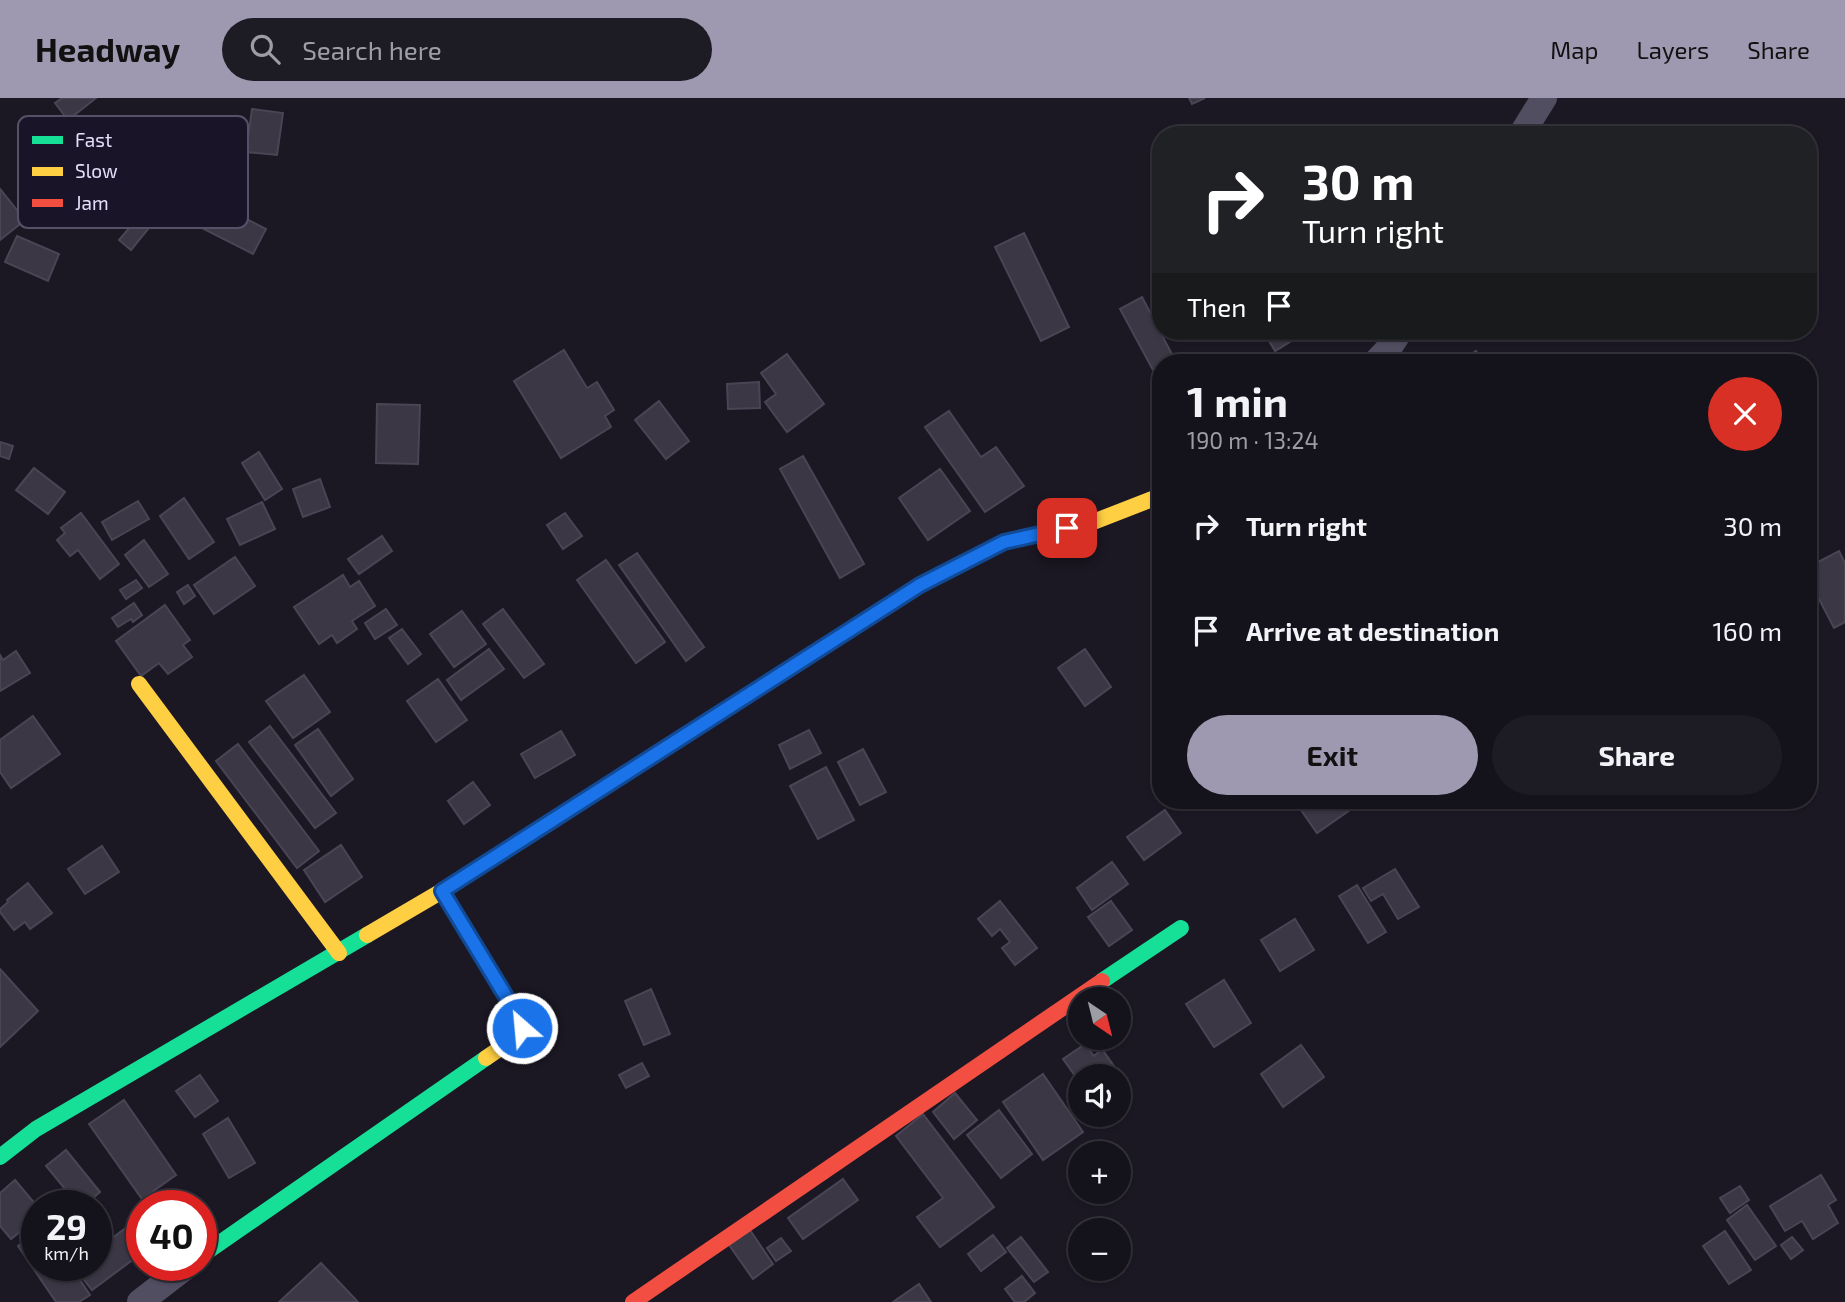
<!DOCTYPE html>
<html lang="en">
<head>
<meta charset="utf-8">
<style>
  body { margin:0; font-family:"Exo 2",sans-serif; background:#1d1b24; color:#f1f3f6; height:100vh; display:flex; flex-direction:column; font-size:26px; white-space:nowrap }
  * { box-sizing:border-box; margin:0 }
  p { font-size:23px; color:#9d9ea3 }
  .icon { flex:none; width:38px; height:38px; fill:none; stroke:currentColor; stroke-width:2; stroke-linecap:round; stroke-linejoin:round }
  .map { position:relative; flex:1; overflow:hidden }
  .side { position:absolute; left:1152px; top:256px; width:665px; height:455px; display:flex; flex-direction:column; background:#14121b; border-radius:28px; box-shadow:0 2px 5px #0004,0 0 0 2px #33323a }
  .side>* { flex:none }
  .guide { position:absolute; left:1152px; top:28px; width:665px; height:214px; border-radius:28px; box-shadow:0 2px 5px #0004,0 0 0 2px #33323a; background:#202124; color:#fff; overflow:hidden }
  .needle { width:46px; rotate:145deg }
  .fabs { position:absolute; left:1068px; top:889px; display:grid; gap:14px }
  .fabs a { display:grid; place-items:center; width:63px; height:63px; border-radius:50%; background:#14121b; box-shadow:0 2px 5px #0004,0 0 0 2px #33323a; font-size:35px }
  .speed { position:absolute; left:21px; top:1092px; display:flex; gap:14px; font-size:35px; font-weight:700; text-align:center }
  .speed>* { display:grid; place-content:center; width:91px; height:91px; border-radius:50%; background:#14121b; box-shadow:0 2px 5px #0004,0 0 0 2px #33323a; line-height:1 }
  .speed small { font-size:18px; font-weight:400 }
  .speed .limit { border:10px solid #d22; background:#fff; color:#111 }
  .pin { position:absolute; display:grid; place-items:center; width:60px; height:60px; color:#fff; margin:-30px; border-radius:14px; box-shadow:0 4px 10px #0006 }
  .me { position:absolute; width:77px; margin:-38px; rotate:333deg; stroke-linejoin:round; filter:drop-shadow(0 0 5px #0008) }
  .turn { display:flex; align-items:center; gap:24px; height:147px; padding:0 35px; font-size:32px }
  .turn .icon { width:91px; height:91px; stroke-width:2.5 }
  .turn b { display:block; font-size:49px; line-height:60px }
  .then { display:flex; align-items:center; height:66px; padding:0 35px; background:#0003; gap:14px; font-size:26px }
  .round { display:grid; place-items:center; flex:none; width:74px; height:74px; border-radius:37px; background:#1d1b24 }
  .overview { display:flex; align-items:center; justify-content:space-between; height:119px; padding:0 35px }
  h1 { font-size:42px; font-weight:700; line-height:52px }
  .cta { display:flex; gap:14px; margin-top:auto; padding:14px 35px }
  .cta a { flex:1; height:80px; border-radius:42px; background:#9e99b0; color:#111; font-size:28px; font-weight:700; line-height:80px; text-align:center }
  .cta a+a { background:#1d1b24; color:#f1f3f6 }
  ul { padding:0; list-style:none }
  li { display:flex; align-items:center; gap:21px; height:105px; padding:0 35px }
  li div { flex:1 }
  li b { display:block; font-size:26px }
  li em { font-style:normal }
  header { display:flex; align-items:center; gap:42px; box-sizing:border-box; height:98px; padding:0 35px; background:#9e99b0; color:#111 }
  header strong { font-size:33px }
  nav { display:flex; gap:38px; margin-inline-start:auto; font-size:24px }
  .search { width:490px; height:63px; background:#1d1b24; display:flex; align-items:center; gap:18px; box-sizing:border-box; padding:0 24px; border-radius:38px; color:#9d9ea3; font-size:26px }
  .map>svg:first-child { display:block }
  .building { fill:#3b3745; stroke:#494555; stroke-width:2 }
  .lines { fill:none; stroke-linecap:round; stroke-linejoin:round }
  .street { stroke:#514e62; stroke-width:26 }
  .fast { stroke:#16e098; stroke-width:16 }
  .slow { stroke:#ffcf43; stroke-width:16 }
  .jam { stroke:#f24e42; stroke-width:16 }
  .route-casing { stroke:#114b97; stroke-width:18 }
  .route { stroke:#1a73e8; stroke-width:12 }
  .key { fill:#191428; stroke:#565167; stroke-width:2 }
  .key-label { font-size:19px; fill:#e5dffb }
</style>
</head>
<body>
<header>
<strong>Headway</strong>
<div class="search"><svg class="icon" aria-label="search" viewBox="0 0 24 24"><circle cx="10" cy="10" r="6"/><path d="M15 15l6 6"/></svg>Search here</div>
<nav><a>Map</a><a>Layers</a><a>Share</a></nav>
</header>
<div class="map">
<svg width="1845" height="1204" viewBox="0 0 1845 1204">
  <rect width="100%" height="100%" fill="#1b1824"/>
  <g class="building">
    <path d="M62 0H96L68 22 55 5Z"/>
    <path d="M1189 0H1205L1192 6Z"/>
    <path d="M252 11 283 15 277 57 246 54Z"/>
    <path d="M0 91 25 122 0 142Z"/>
    <path d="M215 105 266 131 253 156 202 130Z"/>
    <path d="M137 121 148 131 131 152 119 142Z"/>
    <path d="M1024 135 1069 229 1041 243 995 149Z"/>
    <path d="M17 138 59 156 48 183 5 164Z"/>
    <path d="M1142 199 1176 264H1160V285L1120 211Z"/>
    <path d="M1263 233H1294L1298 239 1275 253Z"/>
    <path d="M564 252 587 290 597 284 614 312 605 318 611 329 561 360 514 283Z"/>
    <path d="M1476 253 1484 264H1460Z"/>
    <path d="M787 256 824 306 787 334 765 304 776 296 761 275Z"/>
    <path d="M759 284 760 310 728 311 727 286Z"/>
    <path d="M659 303 689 343 666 361 635 322Z"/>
    <path d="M377 306 420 307 418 366 376 365Z"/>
    <path d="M949 313 981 359 996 349 1024 388 985 414 925 329Z"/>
    <path d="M0 344 13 348 9 361 0 358Z"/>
    <path d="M259 354 282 391 265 402 242 365Z"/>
    <path d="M803 358 864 466 840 480 780 371Z"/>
    <path d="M34 370 65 394 48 416 16 392Z"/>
    <path d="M940 371 970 413 928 442 899 400Z"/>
    <path d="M320 381 330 409 303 419 293 391Z"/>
    <path d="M184 400 214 444 189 461 160 418Z"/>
    <path d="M138 403 149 421 112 442 102 424Z"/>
    <path d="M262 404 275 431 240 447 227 421Z"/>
    <path d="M81 415 119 466 100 481 78 452 70 458 57 442 65 435 61 430Z"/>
    <path d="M565 415 582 438 563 451 547 427Z"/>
    <path d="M1160 419V441L1152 422Z"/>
    <path d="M382 438 392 453 359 476 348 461Z"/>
    <path d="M144 442 168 476 149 489 125 457Z"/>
    <path d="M1839 453 1845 465V524L1834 530 1808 480V469Z"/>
    <path d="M637 455 704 549 686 563 619 467Z"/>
    <path d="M235 459 255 488 214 516 194 487Z"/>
    <path d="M606 462 665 544 636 565 577 482Z"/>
    <path d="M343 477 350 489 359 483 375 508 352 523 357 531 337 545 332 537 319 546 294 509Z"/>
    <path d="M136 482 142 490 126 501 120 492Z"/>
    <path d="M188 487 195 498 184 506 177 494Z"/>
    <path d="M134 505 142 517 133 524 131 521 118 529 112 520Z"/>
    <path d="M165 507 190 542 183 547 192 559 168 576 159 565 141 578 116 543Z"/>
    <path d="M386 511 397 527 375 541 365 525Z"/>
    <path d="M503 511 544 566 524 580 483 526Z"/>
    <path d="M462 513 486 546 454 569 430 536Z"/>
    <path d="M402 531 421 556 408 566 389 540Z"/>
    <path d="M489 551 504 571 461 602 447 582Z"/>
    <path d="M1085 551 1111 589 1085 608 1058 570Z"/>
    <path d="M16 553 30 575 0 593V557L3 562Z"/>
    <path d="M304 577 330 614 293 640 266 603Z"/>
    <path d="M438 581 467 622 436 644 407 603Z"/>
    <path d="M33 618 60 656 11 690 0 674V642Z"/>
    <path d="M270 628 336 715 315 730 249 644Z"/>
    <path d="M318 631 353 681 331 698 295 647Z"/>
    <path d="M809 632 821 655 790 671 779 647Z"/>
    <path d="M561 633 575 657 535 680 521 656Z"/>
    <path d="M238 646 319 753 297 770 216 663Z"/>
    <path d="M863 651 886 694 860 707 838 664Z"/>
    <path d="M826 669 854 722 818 741 790 688Z"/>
    <path d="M473 684 490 707 464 726 448 703Z"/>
    <path d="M1294 702H1343L1350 712 1317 735Z"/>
    <path d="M1165 712 1181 735 1144 762 1127 739Z"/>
    <path d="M341 747 362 779 325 804 304 772Z"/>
    <path d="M102 748 119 774 85 796 68 771Z"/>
    <path d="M1112 764 1128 786 1092 812 1077 790Z"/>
    <path d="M1395 771 1419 809 1398 821 1383 796 1371 803 1363 790Z"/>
    <path d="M28 785 52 815 30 831 25 824 14 832 0 814V811L8 804 7 802Z"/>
    <path d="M1357 787 1386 834 1368 845 1339 798Z"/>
    <path d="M1000 803 1037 850 1015 867 1002 850 1010 844 1000 831 992 838 978 821Z"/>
    <path d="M1111 803 1132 832 1109 848 1088 819Z"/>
    <path d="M1295 821 1314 852 1280 873 1261 842Z"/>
    <path d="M0 871 38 913 0 949Z"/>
    <path d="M1224 882 1251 925 1214 949 1186 906Z"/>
    <path d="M651 891 670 936 644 947 625 903Z"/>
    <path d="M1085 946 1094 958 1102 951 1116 971 1109 976 1111 978H1080V996L1073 986 1078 982 1063 961Z"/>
    <path d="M1301 947 1324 979 1283 1009 1261 976Z"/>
    <path d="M642 965 649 978 626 990 619 977Z"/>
    <path d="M1043 976 1083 1034 1043 1062 1003 1004Z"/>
    <path d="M200 977 218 1003 195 1019 176 993Z"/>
    <path d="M955 995 977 1022 954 1041 933 1014Z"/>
    <path d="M124 1002 176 1077 142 1101 89 1026Z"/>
    <path d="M999 1012 1032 1056 1001 1080 967 1037Z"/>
    <path d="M923 1016 994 1109 940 1149 917 1119 943 1100 896 1038Z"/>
    <path d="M228 1020 255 1065 229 1080 203 1036Z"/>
    <path d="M66 1052 100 1094 84 1108H79L46 1068Z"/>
    <path d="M1821 1077 1836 1102 1828 1107 1838 1125 1813 1141 1802 1123 1785 1133 1770 1108Z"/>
    <path d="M843 1081 858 1102 803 1141 788 1120Z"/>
    <path d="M15 1082 37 1108V1120L11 1141 0 1128V1095Z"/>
    <path d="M1740 1088 1749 1102 1730 1115 1720 1100Z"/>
    <path d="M167 1099 174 1108H155Z"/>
    <path d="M1747 1107 1776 1148 1755 1162 1727 1122Z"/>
    <path d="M142 1118V1155L92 1192 74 1169 96 1167V1152Z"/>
    <path d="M750 1132 773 1166 753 1181 729 1147Z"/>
    <path d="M1725 1133 1751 1172 1729 1186 1703 1148Z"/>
    <path d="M37 1135V1167H70L90 1197 79 1204H56L18 1148Z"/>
    <path d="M993 1137 1006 1154 981 1173 968 1156Z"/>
    <path d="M1021 1139 1048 1174 1034 1184 1007 1150Z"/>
    <path d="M1792 1139 1803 1152 1791 1161 1781 1147Z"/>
    <path d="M781 1140 791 1153 776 1163 767 1150Z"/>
    <path d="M321 1165 358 1204H279Z"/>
    <path d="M1022 1178 1035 1195 1024 1204H1015L1005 1191Z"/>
    <path d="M919 1186 931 1204H893Z"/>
  </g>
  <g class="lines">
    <g class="street">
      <path d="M1521 37 1544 0"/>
      <path d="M1376 264 1389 250 1400 233"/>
      <path d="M140 1204 188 1167"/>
    </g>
    <g class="fast">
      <path d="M684 638 920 487 1004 444 1068 430"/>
      <path d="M1102 883 1181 830"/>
      <path d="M0 1059 36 1031 367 837"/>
      <path d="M201 1158 486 960"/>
    </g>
    <g class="slow">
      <path d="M1068 430 1088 426 1160 398"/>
      <path d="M139 586 339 855"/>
      <path d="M442 793 519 920 522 930 515 940 486 960"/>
      <path d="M367 837 442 793 684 638"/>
    </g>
    <path class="jam" d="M633 1204 1102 883"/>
  </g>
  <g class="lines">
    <defs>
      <path id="route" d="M522 930 519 920 442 793 920 487 1004 444 1067 430"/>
    </defs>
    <use href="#route" class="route-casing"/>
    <use href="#route" class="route"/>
  </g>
  <rect x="18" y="18" width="230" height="112" rx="10" class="key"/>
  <rect x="32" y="38" width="31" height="8" fill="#16e098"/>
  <rect x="32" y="69" width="31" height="9" fill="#ffcf43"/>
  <rect x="32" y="101" width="31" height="8" fill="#f24e42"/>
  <g class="key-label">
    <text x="75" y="49">Fast</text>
    <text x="75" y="80">Slow</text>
    <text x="75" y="112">Jam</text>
  </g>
</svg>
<div class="fabs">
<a><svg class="needle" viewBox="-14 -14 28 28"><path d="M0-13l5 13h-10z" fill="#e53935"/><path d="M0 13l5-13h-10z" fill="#9d9ea3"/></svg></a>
<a><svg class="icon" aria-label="sound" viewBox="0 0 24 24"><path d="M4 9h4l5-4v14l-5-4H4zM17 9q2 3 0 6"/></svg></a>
<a>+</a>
<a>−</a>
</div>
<div class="speed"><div>29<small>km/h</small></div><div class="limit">40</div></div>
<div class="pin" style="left:1067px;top:430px;background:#d93025"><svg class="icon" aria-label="arrive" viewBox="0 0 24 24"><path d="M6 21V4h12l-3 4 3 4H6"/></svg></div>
<svg class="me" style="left:522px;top:930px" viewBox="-20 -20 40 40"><circle r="17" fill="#1a73e8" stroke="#fff" stroke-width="3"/><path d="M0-11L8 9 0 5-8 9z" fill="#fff"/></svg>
<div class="guide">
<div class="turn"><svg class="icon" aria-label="right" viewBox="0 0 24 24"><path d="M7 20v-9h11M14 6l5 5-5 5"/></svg><div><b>30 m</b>Turn right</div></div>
<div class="then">Then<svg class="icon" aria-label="arrive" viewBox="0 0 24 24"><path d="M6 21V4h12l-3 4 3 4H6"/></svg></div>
</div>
<section class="side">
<div class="overview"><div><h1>1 min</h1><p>190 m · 13:24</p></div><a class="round" style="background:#d93025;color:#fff"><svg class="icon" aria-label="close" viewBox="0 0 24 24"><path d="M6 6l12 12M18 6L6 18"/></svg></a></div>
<ul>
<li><svg class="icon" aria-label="right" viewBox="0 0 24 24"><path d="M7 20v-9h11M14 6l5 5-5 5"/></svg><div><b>Turn right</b></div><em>30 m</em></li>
<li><svg class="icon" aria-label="arrive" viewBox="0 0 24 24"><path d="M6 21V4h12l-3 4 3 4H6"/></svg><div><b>Arrive at destination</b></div><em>160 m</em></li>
</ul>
<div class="cta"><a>Exit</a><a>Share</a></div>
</section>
</div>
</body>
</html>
